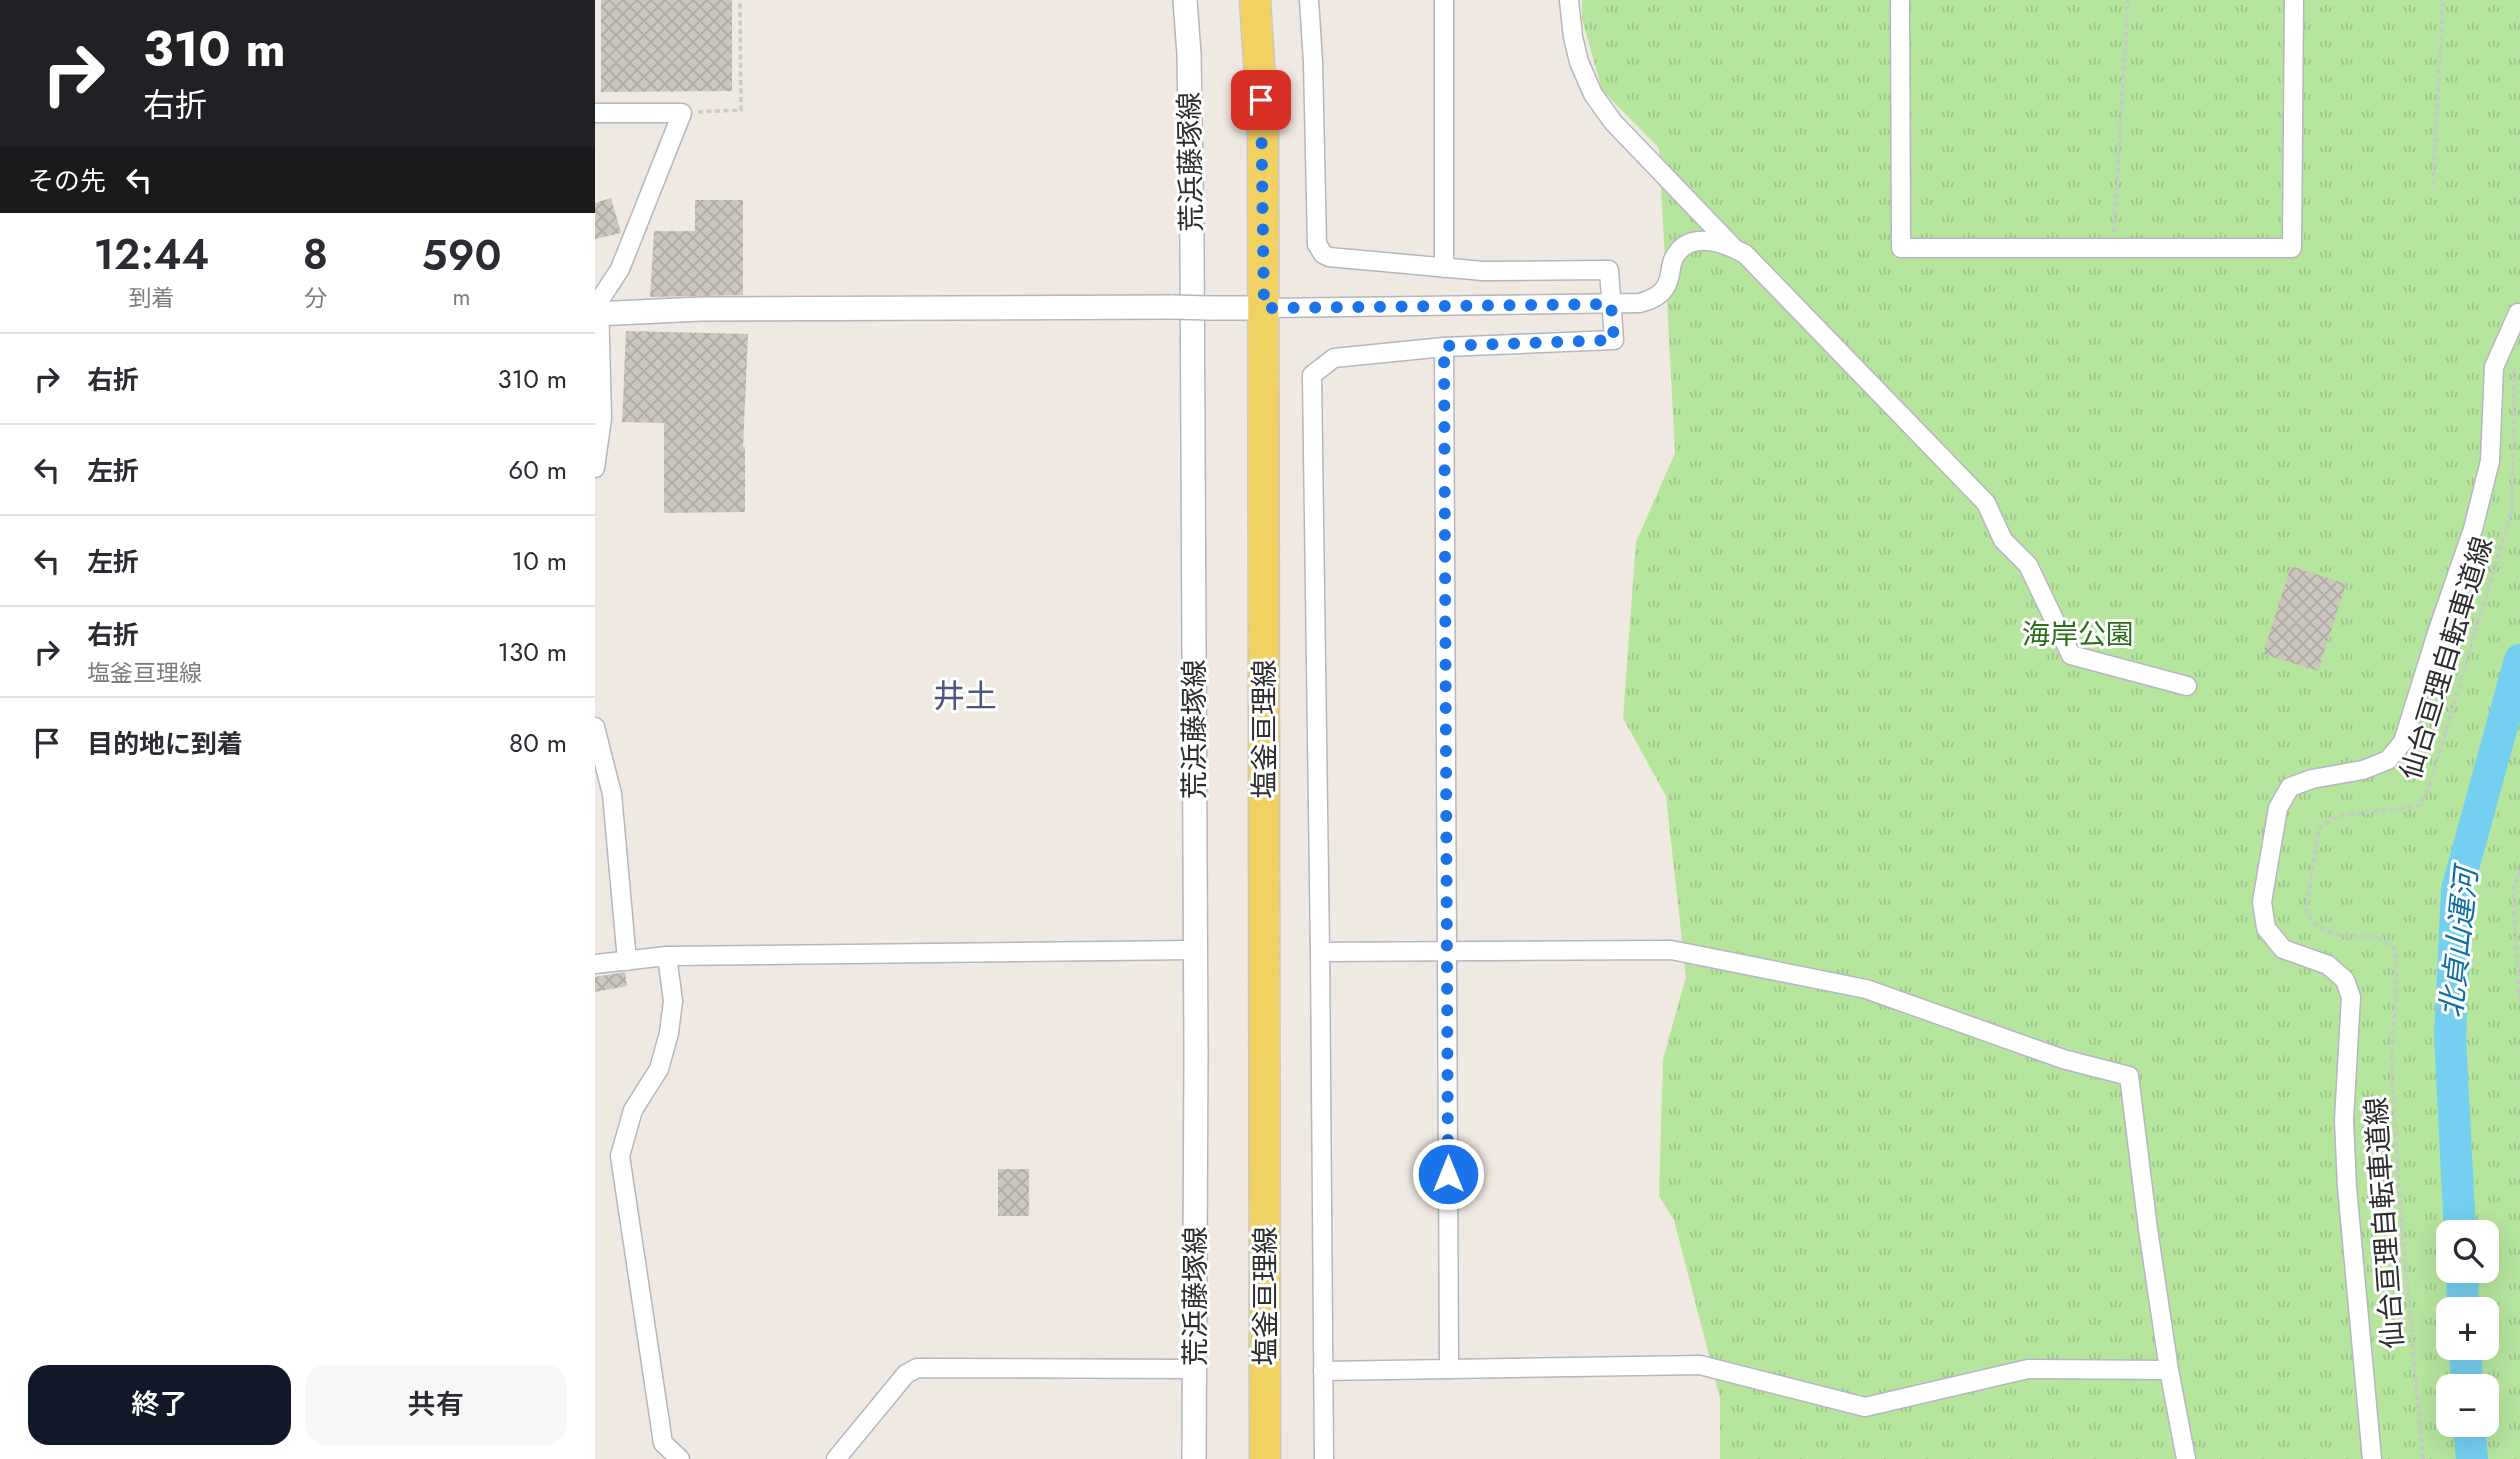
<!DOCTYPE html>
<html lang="ja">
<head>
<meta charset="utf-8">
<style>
  body { margin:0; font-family:Jost,"Noto Sans JP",sans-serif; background:#f7f7f7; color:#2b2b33; height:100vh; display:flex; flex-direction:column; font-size:26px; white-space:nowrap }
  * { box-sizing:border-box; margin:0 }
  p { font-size:23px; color:#7c7c81 }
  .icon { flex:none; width:38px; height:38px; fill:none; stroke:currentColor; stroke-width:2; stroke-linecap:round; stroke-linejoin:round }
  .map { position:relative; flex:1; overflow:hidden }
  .details { display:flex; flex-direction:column; background:#fff; width:595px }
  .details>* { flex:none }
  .top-card { background:#202124; color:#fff; overflow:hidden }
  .tools { position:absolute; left:1841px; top:1220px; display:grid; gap:14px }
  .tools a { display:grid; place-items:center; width:63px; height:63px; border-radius:14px; background:#fff; box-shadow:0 7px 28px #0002; font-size:35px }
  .pin { position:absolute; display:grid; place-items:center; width:60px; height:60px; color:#fff; margin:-30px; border-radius:14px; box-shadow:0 4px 10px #0006 }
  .me { position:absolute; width:77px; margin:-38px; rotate:0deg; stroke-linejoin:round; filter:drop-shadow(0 0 5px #0008) }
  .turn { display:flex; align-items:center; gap:24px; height:147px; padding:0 28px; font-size:32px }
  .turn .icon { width:91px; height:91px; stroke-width:2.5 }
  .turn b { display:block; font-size:49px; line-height:60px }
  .then { display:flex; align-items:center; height:66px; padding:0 28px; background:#0003; gap:14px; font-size:26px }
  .eta { display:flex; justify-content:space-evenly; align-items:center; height:119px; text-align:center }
  .eta b { font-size:42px; font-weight:600; line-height:49px }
  .cta { display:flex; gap:14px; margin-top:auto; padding:14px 28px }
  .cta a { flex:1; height:80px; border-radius:21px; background:#111827; color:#fff; font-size:28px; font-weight:600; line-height:80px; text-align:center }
  .cta a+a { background:#f7f7f7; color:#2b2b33 }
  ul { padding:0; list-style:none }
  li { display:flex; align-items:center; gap:21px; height:91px; padding:0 28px; border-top:2px solid #e1e1e2 }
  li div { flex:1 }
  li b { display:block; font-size:26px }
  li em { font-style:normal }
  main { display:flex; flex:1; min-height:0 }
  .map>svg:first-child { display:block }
  .grass { fill:url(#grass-tufts); fill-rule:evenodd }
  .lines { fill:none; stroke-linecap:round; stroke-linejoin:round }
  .river { stroke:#75cff0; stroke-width:32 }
  .building { fill:url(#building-cross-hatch) }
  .minor-casing { stroke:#b4b7c1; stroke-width:21 }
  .tertiary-casing { stroke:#b4b7c1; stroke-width:26 }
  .primary-casing { stroke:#c9c9c9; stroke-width:33 }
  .path { stroke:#c9c9c9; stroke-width:3.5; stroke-dasharray:5 3.5; stroke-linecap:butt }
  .minor { stroke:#fff; stroke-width:18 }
  .tertiary { stroke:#fff; stroke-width:23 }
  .primary { stroke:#f2d163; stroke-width:30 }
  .tertiary-bridge-casing { stroke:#b4b7c1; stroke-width:26; stroke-linecap:butt }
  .tertiary-bridge { stroke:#fff; stroke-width:23 }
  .route { stroke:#1a73e8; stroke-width:12; stroke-dasharray:0 21.6 }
  .labels { text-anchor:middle; stroke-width:6; stroke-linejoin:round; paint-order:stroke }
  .street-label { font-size:28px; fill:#2e2e2e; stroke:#fff }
  .park-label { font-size:28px; fill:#2c6e1b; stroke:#fff }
  .water-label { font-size:30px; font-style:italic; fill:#0d6fa3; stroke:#fff }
  .quarter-label { font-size:32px; fill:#4d5680; stroke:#fff }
</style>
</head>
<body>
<main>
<section class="details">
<div class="top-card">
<div class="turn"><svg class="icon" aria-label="right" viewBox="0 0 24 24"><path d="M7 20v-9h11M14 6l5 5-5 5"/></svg><div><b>310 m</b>右折</div></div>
<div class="then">その先<svg class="icon" aria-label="left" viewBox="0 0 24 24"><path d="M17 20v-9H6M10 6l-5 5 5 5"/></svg></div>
</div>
<div class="eta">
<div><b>12:44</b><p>到着</p></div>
<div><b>8</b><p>分</p></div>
<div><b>590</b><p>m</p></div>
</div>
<ul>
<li><svg class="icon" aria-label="right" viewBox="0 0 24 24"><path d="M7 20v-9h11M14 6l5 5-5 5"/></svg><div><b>右折</b></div><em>310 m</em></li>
<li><svg class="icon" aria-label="left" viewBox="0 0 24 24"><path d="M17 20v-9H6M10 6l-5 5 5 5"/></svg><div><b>左折</b></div><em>60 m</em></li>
<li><svg class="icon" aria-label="left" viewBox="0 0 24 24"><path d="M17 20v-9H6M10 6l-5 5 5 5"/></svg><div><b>左折</b></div><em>10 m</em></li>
<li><svg class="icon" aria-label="right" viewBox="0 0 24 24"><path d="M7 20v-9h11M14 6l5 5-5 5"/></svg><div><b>右折</b><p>塩釜亘理線</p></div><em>130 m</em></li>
<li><svg class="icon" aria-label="arrive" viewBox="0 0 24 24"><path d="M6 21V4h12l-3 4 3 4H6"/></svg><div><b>目的地に到着</b></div><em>80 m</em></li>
</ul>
<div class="cta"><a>終了</a><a>共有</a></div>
</section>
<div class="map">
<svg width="1925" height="1459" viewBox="0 0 1925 1459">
  <defs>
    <pattern id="grass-tufts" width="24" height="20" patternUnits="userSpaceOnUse" patternTransform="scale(1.75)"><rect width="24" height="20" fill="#b6e59e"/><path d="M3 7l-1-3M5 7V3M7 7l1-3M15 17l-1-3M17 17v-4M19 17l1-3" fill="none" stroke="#9dc588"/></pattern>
    <pattern id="building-cross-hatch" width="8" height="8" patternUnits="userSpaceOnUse" patternTransform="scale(1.75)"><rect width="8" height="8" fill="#cbc7bf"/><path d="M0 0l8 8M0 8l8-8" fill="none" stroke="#afaba4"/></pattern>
  </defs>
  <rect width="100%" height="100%" fill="#efe9e1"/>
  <path class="grass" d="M987 0H1925V1459H1125V1398L1079 1220 1064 1196 1068 1059 1091 977 1071 796 1028 718 1041 542 1080 453 1064 148 1007 90 987 19ZM1853 1232H1892V1270H1853ZM1853 1309H1892V1348H1853ZM1853 1386H1892V1424H1853Z"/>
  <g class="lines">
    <g class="river">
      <path d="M1865 1232 1855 1036 1862 890 1925 660"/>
      <path d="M1867 1270 1868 1309"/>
      <path d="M1870 1348 1872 1386"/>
      <path d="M1874 1424 1877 1459"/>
    </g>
  </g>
  <g class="building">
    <path d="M6 0H137V91L6 92Z"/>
    <path d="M16 198 26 233 0 239V203Z"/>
    <path d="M100 200H148V295L55 297 59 231H100Z"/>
    <path d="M31 331 153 334 148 447H150V512L69 513V423L27 422Z"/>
    <path d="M1696 566 1751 584 1723 671 1668 654Z"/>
    <path d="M30 972 32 986 0 992V977Z"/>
    <rect x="403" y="1169" width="31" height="47"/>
  </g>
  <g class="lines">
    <defs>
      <g id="minor">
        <path d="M714 0 718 62 722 244 728 254 734 257 888 271 1014 270 1019 340 849 347 739 358 717 375 725 952 729 1459"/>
        <path d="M974 0 978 37 984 62 998 94 1018 122 1137 246"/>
        <path d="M1305 0 1306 248H1697L1699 0"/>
        <path d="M0 113H87L25 269 4 301 7 418 0 468"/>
        <path d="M849 268V0"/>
        <path d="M669 308 1045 303C1055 300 1066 296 1071 286 1076 278 1075 268 1078 260 1092 229 1128 242 1150 254L1391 503 1408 540 1433 565 1476 655 1592 686"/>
        <path d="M0 727 17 794 32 961"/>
        <path d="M725 952 1076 950 1271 989 1468 1059 1534 1076 1553 1229 1574 1370 1433 1369 1270 1407 1105 1365 854 1369"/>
        <path d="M72 956 78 1001 74 1033 64 1069 38 1110 25 1156 68 1443 85 1459"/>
        <path d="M0 964 72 956 600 950"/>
        <path d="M1574 1370 1591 1459"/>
        <path d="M728 1371 854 1369 849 347"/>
        <path d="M241 1459 311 1374 322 1368 599 1369"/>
        <path d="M1777 1459 1752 1187 1749 1120 1756 997 1750 980 1733 965 1688 949 1671 928 1667 902 1683 808 1695 787 1717 779 1768 770 1793 760 1808 742 1843 630 1878 529 1895 461 1899 367 1923 313"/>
      </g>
      <g id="tertiary">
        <path d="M590 0 594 54 597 244 601 1054 599 1459"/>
        <path d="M614 308H669"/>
        <path d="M0 314 106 309 578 307"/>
      </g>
      <path id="primary" d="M660 0 668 126 670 1459"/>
    </defs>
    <use href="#minor" class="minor-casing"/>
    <use href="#tertiary" class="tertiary-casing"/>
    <use href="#primary" class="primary-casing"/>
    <g class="path">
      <path d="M103 112 146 110 145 0"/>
      <path d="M1838 185 1848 0"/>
      <path d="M1519 232 1533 0"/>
      <path d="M1925 870 1918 890 1925 1005"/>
      <path d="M1828 1459C1816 1331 1804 1204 1797 1075 1794 1032 1807 990 1799 948L1780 936 1744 935 1722 927 1711 911 1724 828 1743 816 1824 806 1833 791 1917 509 1919 365"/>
    </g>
    <use href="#minor" class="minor"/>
    <use href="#tertiary" class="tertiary"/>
    <use href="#primary" class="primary"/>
    <defs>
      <path id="tertiary-bridge" d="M578 307 614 308"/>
    </defs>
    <use href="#tertiary-bridge" class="tertiary-bridge-casing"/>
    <use href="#tertiary-bridge" class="tertiary-bridge"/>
  </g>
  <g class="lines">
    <path class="route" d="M666 100 669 308 1016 304 1019 340 849 346 853 1174"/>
  </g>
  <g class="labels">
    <g class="street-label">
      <text transform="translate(595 162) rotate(-91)" y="10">荒浜藤塚線</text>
      <text transform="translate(1851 658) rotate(-73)" y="10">仙台亘理自転車道線</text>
      <text transform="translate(599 729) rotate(-90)" y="10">荒浜藤塚線</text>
      <text transform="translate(669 729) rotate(-90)" y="10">塩釜亘理線</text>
      <text transform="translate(1789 1223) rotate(-94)" y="10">仙台亘理自転車道線</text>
      <text transform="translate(600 1296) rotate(-90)" y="10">荒浜藤塚線</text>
      <text transform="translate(670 1296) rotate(-90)" y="10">塩釜亘理線</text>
    </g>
    <g class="park-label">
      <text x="1483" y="644">海岸公園</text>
    </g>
    <g class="water-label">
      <text transform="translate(1864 943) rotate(-84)" y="10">北貞山運河</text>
    </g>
    <g class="quarter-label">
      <text x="370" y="707">井土</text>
    </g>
  </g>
</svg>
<div class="tools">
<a><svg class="icon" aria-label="search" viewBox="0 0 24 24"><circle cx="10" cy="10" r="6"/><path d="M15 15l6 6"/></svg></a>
<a>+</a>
<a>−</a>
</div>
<div class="pin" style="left:666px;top:100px;background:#d93025"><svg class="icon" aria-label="arrive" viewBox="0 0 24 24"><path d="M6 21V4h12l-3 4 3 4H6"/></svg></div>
<svg class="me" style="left:853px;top:1174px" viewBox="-20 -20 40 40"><circle r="17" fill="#1a73e8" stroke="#fff" stroke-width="3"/><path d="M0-11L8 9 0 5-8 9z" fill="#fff"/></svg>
</div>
</main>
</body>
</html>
